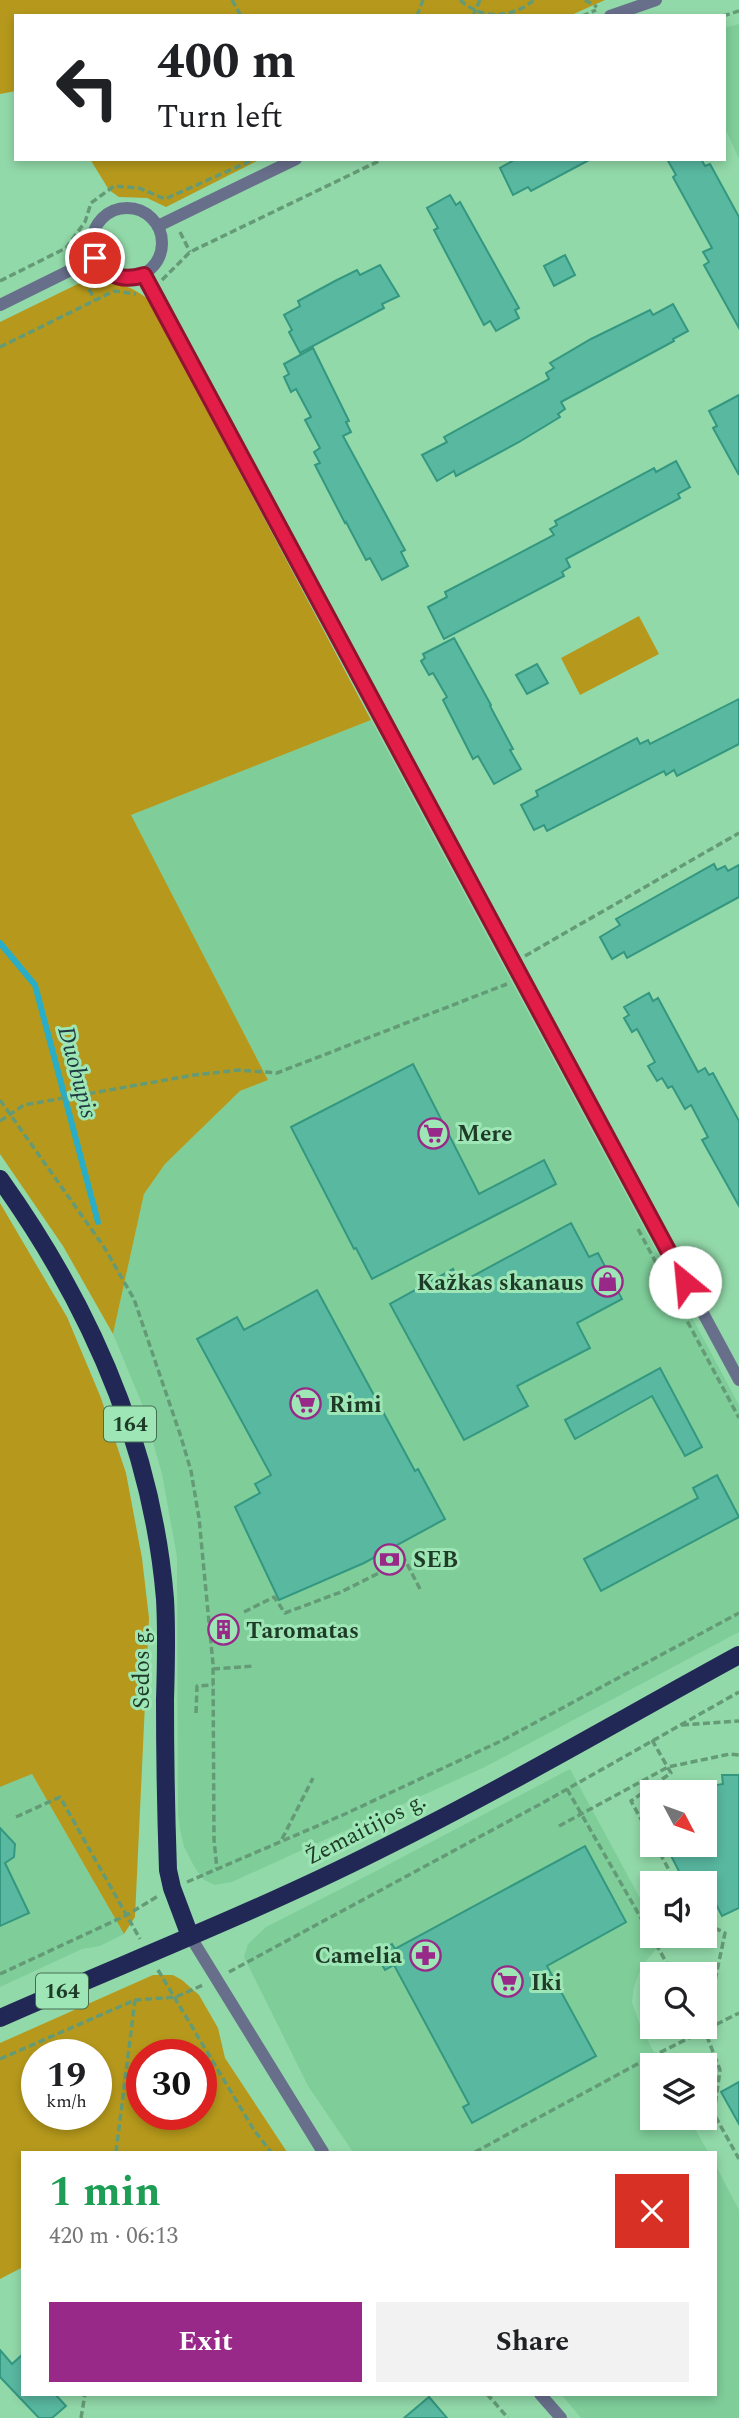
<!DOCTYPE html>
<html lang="en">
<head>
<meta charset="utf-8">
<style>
  body { margin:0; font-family:Spectral,serif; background:#f2f2f2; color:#202124; height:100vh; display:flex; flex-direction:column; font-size:26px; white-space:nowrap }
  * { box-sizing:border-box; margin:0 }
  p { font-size:23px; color:#757577 }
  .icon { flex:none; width:38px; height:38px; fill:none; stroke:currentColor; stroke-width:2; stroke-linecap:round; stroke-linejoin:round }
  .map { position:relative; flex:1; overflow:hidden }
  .panel { position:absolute; left:21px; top:2151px; width:696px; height:245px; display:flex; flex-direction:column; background:#fff; border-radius:0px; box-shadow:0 4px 10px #0003 }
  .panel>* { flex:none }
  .banner { position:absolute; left:14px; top:14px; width:712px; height:147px; border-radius:0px; box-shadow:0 4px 10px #0003; background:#fff; color:#202124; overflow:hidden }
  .needle { width:46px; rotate:131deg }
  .controls { position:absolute; left:640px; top:1780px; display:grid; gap:14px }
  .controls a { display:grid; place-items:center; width:77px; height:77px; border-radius:0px; background:#fff; box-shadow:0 4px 10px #0003; font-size:35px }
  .speed { position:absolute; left:21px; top:2039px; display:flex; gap:14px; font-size:35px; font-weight:700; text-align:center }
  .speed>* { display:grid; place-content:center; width:91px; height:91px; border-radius:50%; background:#fff; box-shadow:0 4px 10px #0003; line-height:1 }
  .speed small { font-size:18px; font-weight:400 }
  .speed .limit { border:10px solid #d22; background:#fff; color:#111 }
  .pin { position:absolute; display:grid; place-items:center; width:60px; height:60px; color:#fff; margin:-30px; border:4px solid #fff; border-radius:50%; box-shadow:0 2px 7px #0007 }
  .me { position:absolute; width:77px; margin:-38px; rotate:332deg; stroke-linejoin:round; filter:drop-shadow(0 0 5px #0008) }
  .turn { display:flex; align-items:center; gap:24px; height:147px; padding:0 28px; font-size:32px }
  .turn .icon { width:91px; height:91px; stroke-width:2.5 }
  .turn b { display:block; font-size:49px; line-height:60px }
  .round { display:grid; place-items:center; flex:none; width:74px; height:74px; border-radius:0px; background:#f2f2f2 }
  .summary { display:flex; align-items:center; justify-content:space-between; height:119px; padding:0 28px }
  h1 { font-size:42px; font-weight:700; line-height:52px; color:#1e9e55 }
  .action { display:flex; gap:14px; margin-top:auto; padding:14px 28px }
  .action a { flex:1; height:80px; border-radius:0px; background:#982989; color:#fff; font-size:28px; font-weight:700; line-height:80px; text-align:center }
  .action a+a { background:#f2f2f2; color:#202124 }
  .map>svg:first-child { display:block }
  .built { fill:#7fce9a }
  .green { fill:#b6991c; fill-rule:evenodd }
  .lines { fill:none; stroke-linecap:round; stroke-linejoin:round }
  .stream { stroke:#2aadc7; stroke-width:6 }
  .building { fill:#59b8a0; stroke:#349780; stroke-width:2 }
  .path { stroke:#649b76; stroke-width:3.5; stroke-dasharray:7 3.5; stroke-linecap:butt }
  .minor { stroke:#686f8b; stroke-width:12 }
  .major { stroke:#212856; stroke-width:18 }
  .route-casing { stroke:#92132f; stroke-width:18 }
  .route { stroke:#e11d48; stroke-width:12 }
  .labels { text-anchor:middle; stroke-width:6; stroke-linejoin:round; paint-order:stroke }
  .shield { fill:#9ee6b5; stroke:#446e52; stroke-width:2 }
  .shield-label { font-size:21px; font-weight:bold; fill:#1e3b28 }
  .poi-label { font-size:23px; font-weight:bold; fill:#1e3b28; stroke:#9ee6b5; text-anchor:start }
  .street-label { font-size:23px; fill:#1e3b28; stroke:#9ee6b5 }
  .water-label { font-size:24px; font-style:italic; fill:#1e393f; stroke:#9ee6b5 }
</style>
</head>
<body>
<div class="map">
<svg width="739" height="2418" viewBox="0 0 739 2418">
  <rect width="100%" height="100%" fill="#92d9a9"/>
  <g class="built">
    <path d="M739 24V159L725 128 724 28Z"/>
    <path d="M371 720 739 1405V1632L485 1767 232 1882 215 1885 204 1880 195 1868 184 1847 180 1830 178 1814 177 1557 162 1474 142 1404 113 1334 144 1194 165 1164 240 1091 268 1080 130 815Z"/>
    <path d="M570 1769 653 1922V1936H660L663 1941 641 1967 634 1987 632 2002 641 2028 661 2065H653V2118H689L708 2152H353L308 2086 244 1957 248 1944 266 1927 378 1870Z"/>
    <path d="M32 1774 124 1934 100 1946 82 1949 0 1987V1787Z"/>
    <path d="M716 2166 739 2210V2418H581L561 2394H716Z"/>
  </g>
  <g class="green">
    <path d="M0 0H605L569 16H16V91L0 94Z"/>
    <path d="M90 159H261L166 207 147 198 119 197 109 190Z"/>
    <path d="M88 279C114 282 127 283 148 299L371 720 131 815 268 1080 240 1091 165 1164 144 1194 113 1334 63 1246 0 1154V322Z"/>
    <path d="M639 616 659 654 580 695 561 658Z"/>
    <path d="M0 1203 67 1317 101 1398 126 1473 142 1558 149 1618 135 1917 124 1934 32 1774 0 1787Z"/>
    <path d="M153 1975H173L182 1980 199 1995 218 2028 225 2058 287 2152H23V2267L0 2279V2043ZM96 2054V2114H37V2054ZM201 2054V2114H142V2054Z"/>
  </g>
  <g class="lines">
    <path class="stream" d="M0 943 35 985 98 1222"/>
  </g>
  <g class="building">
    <path d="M516 159H591L531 191 528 187 513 195 500 168Z"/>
    <path d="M667 159H701L705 166 710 164 739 217V328L704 265 709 262 703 252 712 248 673 177 676 175Z"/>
    <path d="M450 195 456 205 460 202 519 308 515 310 519 318 496 331 490 321 484 325 434 230 438 228 427 208Z"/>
    <path d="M565 255 575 275 554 286 544 266Z"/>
    <path d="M380 265 399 296 382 304 384 308 300 353 289 332 292 330 284 315 300 306 298 301 335 281 357 270 360 275Z"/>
    <path d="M673 304 688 331 673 339 674 341 561 402 565 409 558 414 560 417 519 442 456 476 454 471 437 481 422 455 447 442 444 437 549 379 546 373 554 368 550 363 591 339 650 310 653 315Z"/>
    <path d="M313 348 349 421 346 422 351 432 343 436 405 550 401 552 408 566 382 580 370 558 366 560 346 522 345 523 315 465 320 463 314 452 320 448 305 420 311 417 296 389 291 392 284 377 289 374 284 364Z"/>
    <path d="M739 395V475L713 428 717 426 709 411Z"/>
    <path d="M676 461 690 487 678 494 680 498 566 559 570 567 562 572 564 576 444 639 428 607 447 597 445 592 554 535 550 529 557 525 555 521 654 468 656 472Z"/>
    <path d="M454 638 491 705 490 706 513 749 510 750 521 769 494 784 478 756 473 759 443 700 447 697 433 673 429 675 421 661 425 658 423 654Z"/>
    <path d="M537 664 548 683 527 694 516 675Z"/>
    <path d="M739 699V744L677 776 674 770 666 775 664 771 547 831 544 825 534 830 521 805 538 796 536 791 637 738 640 744 648 740 650 744Z"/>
    <path d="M714 864 717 870 725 866 728 871 739 865V897L627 958 624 952 612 959 600 937 620 925 616 919Z"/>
    <path d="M649 993 653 1001 658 998 698 1072 705 1068 709 1075 713 1073 739 1121V1206L702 1140 708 1137 691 1105 685 1109 672 1086 668 1088 662 1078 657 1081 648 1066 655 1062 637 1029 632 1032 624 1018 629 1015 624 1007Z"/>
    <path d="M413 1064 479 1194 544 1160 556 1184 372 1279 356 1248 354 1249 291 1127Z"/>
    <path d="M571 1223 589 1257 598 1253 622 1299 577 1323 590 1348 517 1386 528 1406 464 1440 390 1304 453 1269 460 1283Z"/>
    <path d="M317 1290 415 1471 418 1469 445 1519 364 1563 279 1600 235 1507 260 1493 255 1484 271 1475 197 1339 237 1317 244 1330Z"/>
    <path d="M660 1368 702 1447 685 1456 652 1396 575 1439 565 1420Z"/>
    <path d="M717 1475 739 1517 601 1591 584 1559 698 1498 693 1488Z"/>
    <path d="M722 1775H739V1908L722 1916 705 1883H685L665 1844H705V1787L723 1784Z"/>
    <path d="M0 1828 15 1844 14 1857 5 1863 29 1913 0 1926Z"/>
    <path d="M585 1846 626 1922 547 1966 596 2056 472 2123 463 2107 469 2104 394 1965 385 1970 375 1953 392 1944 395 1949Z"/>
    <path d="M739 2082V2124L721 2092Z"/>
    <path d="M0 2350 12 2364 23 2354V2394H55L66 2406 52 2418H39L0 2377Z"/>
    <path d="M429 2397 447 2418H404Z"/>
  </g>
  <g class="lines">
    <g class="path">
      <path d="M232 0 241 16"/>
      <path d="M460 0C482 20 511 19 534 0"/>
      <path d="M585 0 597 7"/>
      <path d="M417 16 423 0"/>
      <path d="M473 16 480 0"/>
      <path d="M582 16 596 10"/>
      <path d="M723 16 739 11"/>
      <path d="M180 232 190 252"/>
      <path d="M84 280 95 300"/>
      <path d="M162 280 190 252 383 159"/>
      <path d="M0 281 66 248 85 222 91 203 114 186 139 188 165 199 255 159"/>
      <path d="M0 347 114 291 136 294"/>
      <path d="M525 956 739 833"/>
      <path d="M0 1100 104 1247 134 1299 181 1437 191 1471 199 1518 213 1664 214 1840 217 1869"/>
      <path d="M0 1121 24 1105 194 1075 239 1070 277 1073 507 984"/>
      <path d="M638 1229 739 1418"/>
      <path d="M244 1612 274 1597 285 1613 341 1592 405 1560 420 1589"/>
      <path d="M213 1669 253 1666"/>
      <path d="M196 1713 197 1686 213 1685"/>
      <path d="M682 1725 739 1721"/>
      <path d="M652 1740 671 1773 631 1801 653 1841"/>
      <path d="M567 1789 673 1974"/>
      <path d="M16 1817 60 1797 140 1939"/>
      <path d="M559 1826 668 1767 730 1754 739 1755"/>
      <path d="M282 1839 313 1778"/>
      <path d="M655 1844 676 1883"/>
      <path d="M187 1882 345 1814 501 1741 739 1613"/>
      <path d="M705 1923 725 1933 705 2028"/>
      <path d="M158 1970 254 2130 271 2152"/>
      <path d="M229 1972 546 1801 739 1692"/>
      <path d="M0 1974 127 1915 158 1896"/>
      <path d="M703 2026 720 2070 714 2114 739 2159"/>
      <path d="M0 2059 135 2000 176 1997 203 1985"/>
      <path d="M116 2152 135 2000"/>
      <path d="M475 2152 643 2061 739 2013"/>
      <path d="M487 2394 508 2418"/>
      <path d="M81 2418 85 2394"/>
    </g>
    <g class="minor">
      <path d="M610 16 656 0"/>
      <circle cx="127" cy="243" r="35"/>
      <path d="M158 226 296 159"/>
      <path d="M144 275 739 1380"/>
      <path d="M0 305 95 258"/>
      <path d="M190 1936 323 2152"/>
      <path d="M540 2394 561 2418"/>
    </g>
    <g class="major">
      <path d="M0 1179C90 1305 152 1444 165 1599 167 1633 166 1667 165 1700 165 1757 166 1814 168 1870L172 1888 190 1936"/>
      <path d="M0 2018C127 1962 256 1912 379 1850 501 1790 620 1720 739 1655"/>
    </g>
  </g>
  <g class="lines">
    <defs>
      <path id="route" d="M95 258C107 276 122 282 144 275L685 1282"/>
    </defs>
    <use href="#route" class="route-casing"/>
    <use href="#route" class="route"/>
  </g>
  <defs>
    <symbol id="supermarket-ring" viewBox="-11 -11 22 22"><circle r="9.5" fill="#9ee6b5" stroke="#982989" stroke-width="1.5"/><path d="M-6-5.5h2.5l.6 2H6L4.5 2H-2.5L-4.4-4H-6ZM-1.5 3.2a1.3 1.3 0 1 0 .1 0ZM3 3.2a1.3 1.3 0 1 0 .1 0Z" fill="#982989"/></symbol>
    <symbol id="shop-ring" viewBox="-11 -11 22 22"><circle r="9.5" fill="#9ee6b5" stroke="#982989" stroke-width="1.5"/><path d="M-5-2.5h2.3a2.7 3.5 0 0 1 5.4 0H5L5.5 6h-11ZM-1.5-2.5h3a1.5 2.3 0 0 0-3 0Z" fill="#982989"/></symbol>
    <symbol id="bank-ring" viewBox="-11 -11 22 22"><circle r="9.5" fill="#9ee6b5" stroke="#982989" stroke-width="1.5"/><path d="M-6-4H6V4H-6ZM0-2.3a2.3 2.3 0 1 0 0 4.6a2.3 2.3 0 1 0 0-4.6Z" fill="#982989"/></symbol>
    <symbol id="building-ring" viewBox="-11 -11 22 22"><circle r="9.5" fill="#9ee6b5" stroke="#982989" stroke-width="1.5"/><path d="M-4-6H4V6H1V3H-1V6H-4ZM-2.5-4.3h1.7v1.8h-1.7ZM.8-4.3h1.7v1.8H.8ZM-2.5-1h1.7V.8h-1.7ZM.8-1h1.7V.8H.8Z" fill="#982989"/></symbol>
    <symbol id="pharmacy-ring" viewBox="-11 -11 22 22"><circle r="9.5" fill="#9ee6b5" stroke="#982989" stroke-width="1.5"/><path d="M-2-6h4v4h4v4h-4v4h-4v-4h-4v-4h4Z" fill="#982989"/></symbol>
  </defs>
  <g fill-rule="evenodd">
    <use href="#supermarket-ring" x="416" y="1116" width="35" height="35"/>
    <use href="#shop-ring" x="590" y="1264" width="35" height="35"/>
    <use href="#supermarket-ring" x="288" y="1386" width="35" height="35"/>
    <use href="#bank-ring" x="372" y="1542" width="35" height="35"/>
    <use href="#building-ring" x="206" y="1612" width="35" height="35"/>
    <use href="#pharmacy-ring" x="408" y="1938" width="35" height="35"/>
    <use href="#supermarket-ring" x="490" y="1964" width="35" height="35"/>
  </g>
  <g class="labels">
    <g class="shield">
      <rect x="104" y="1406.5" width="52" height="35" rx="5"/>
      <rect x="36" y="1973.5" width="52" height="35" rx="5"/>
    </g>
    <g class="shield-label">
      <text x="130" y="1431">164</text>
      <text x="62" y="1998">164</text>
    </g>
    <g class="poi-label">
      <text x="457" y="1141">Mere</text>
      <text x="584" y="1290" text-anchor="end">Kažkas skanaus</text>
      <text x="329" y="1412">Rimi</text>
      <text x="413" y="1567">SEB</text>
      <text x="246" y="1638">Taromatas</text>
      <text x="402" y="1963" text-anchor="end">Camelia</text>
      <text x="531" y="1990">Iki</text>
    </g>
    <g class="street-label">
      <text transform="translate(141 1668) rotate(-90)" y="8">Sedos g.</text>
      <text transform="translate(365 1828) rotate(-27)" y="8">Žemaitijos g.</text>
    </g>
    <g class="water-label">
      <text transform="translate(78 1072) rotate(75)" y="8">Duobupis</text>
    </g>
  </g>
</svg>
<div class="controls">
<a><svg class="needle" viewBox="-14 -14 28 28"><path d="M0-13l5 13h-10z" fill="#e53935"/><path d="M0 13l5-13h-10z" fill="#757577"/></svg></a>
<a><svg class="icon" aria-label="sound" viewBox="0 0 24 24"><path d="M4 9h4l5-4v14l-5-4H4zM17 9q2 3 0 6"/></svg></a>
<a><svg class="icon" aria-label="search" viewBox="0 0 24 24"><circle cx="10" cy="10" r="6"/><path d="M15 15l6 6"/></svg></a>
<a><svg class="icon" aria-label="layers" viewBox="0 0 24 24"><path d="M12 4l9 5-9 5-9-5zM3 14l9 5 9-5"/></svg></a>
</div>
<div class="speed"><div>19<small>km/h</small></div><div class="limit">30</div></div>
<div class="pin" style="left:95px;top:258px;background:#d93025"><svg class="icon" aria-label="arrive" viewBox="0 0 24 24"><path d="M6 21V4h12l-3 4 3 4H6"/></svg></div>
<svg class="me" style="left:685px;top:1282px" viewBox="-20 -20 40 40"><circle r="19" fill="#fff"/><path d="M0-13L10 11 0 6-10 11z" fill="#e11d48"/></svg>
<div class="banner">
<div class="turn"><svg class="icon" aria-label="left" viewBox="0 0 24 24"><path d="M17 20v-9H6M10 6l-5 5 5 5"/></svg><div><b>400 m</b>Turn left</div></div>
</div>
<section class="panel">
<div class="summary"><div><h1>1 min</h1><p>420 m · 06:13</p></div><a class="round" style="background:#d93025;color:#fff"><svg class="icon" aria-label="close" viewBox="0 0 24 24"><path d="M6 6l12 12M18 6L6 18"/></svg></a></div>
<div class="action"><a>Exit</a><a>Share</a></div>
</section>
</div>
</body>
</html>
